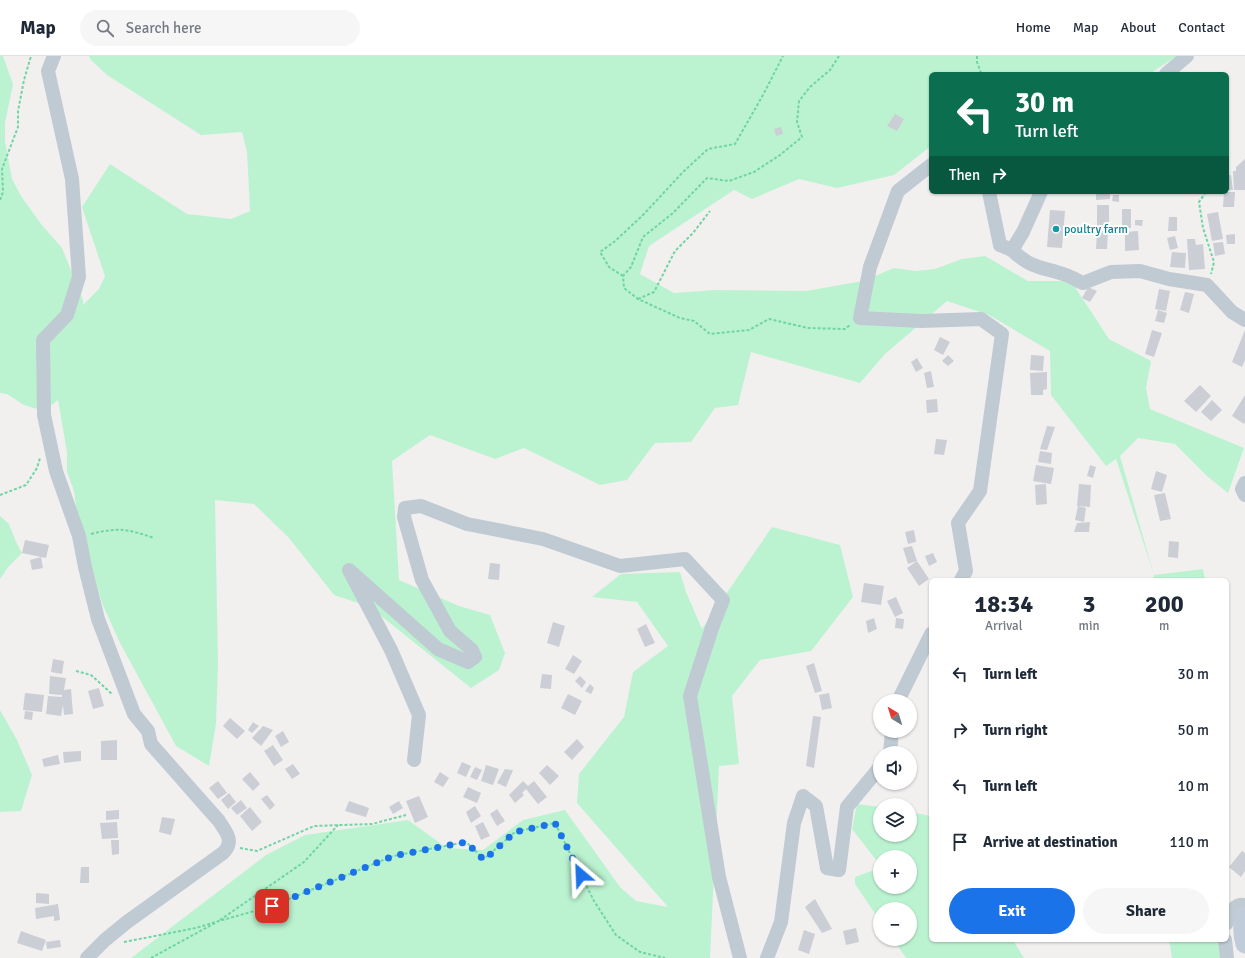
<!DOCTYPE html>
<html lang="en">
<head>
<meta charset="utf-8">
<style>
  body { margin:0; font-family:Signika,sans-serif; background:#f6f6f7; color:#1f2937; height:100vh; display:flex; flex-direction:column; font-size:15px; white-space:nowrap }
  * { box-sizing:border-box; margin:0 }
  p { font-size:13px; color:#747a83 }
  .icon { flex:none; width:22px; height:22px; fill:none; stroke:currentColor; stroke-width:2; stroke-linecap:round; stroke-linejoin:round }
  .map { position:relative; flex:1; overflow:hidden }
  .details { position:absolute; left:929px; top:522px; width:300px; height:364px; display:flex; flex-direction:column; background:#fff; border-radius:6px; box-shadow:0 1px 3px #0004 }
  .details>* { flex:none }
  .banner { position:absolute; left:929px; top:16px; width:300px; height:122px; border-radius:6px; box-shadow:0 1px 3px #0004; background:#0b6e4f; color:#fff; overflow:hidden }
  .needle { width:26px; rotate:322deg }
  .buttons { position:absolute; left:873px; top:638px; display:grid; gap:8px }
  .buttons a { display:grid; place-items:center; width:44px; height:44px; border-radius:50%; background:#fff; box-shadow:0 1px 3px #0004; font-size:20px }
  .pin { position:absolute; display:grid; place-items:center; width:34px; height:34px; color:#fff; margin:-17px; border-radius:8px; box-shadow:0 2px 6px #0006 }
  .me { position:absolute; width:44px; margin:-22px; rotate:334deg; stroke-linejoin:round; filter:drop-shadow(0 0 3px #0008) }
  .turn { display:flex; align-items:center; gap:14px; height:84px; padding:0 20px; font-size:18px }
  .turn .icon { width:52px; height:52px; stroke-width:2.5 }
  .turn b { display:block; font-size:28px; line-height:34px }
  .then { display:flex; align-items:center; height:38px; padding:0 20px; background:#0003; gap:8px; font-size:15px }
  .eta { display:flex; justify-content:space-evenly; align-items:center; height:68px; text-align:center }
  .eta b { font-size:24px; font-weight:700; line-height:28px }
  .button { display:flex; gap:8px; margin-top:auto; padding:8px 20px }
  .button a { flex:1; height:46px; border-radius:24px; background:#1a73e8; color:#fff; font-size:16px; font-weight:700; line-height:46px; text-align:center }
  .button a+a { background:#f6f6f7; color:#1f2937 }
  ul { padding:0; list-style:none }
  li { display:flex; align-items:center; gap:12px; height:56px; padding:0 20px }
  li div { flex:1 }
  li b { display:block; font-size:15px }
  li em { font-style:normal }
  header { display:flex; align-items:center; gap:24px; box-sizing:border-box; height:56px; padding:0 20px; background:#fff; border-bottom:1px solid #e0e1e3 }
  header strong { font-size:19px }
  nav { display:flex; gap:22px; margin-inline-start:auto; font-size:14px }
  .search { width:280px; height:36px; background:#f6f6f7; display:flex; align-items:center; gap:10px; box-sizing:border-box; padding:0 14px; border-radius:22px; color:#747a83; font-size:15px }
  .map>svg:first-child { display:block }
  .green { fill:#bbf3d1 }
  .building { fill:#cbced5 }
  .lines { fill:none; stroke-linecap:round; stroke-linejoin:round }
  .path { stroke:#70d4a4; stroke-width:2; stroke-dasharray:3 2; stroke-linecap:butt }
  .street { stroke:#bfcad3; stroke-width:14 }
  .secondary { stroke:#c1ccda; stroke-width:19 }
  .route { stroke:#1a73e8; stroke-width:7; stroke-dasharray:0 12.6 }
  .culture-dot { fill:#0f9aa8; stroke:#fff; stroke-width:1.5 }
  .labels { text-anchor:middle; stroke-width:4; stroke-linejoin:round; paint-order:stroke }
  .culture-label { font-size:12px; fill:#0d838f; stroke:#fff; text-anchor:start }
</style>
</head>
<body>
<header>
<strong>Map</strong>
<div class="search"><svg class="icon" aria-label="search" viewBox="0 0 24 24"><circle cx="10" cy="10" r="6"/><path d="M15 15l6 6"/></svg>Search here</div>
<nav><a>Home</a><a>Map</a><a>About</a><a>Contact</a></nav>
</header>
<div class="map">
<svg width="1245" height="902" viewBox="0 0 1245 902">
  <rect width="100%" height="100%" fill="#f2efef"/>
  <g class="green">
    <path d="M0 0H3L13 28 5 67V85L12 123 21 140 41 168 62 192 83 244V249L99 233 105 220 82 151 110 108 187 158 231 163 250 155 247 96 242 76 201 79 107 19 91 4 89 0H1177L1149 18H931V90L894 119 837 132 799 123 752 143 734 134 649 190 640 218 674 237 715 234 806 235 863 225 894 212 916 215 935 213 962 203 985 200 1028 225H1071L1109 283 1151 305 1146 332 1150 353 1244 392 1228 437 1207 420 1175 388 1138 382 1120 400 1154 519 1203 513 1205 524H1153L1154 519 1116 403 1106 410 1051 339 1050 295 989 259 947 245 885 298 860 327 751 296 738 349 715 352 691 386 655 387 627 424 600 429 524 392 495 403 430 379 392 405 399 524 459 550 490 559 505 597 499 614 471 632 370 551 334 539 289 482 254 448 215 444 218 608 216 668 209 710 176 690 119 585 102 547 77 457 74 435 67 416V396L58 344 44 355 24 349 7 338 0 337Z"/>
    <path d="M0 460 9 468 16 486 22 497 8 511 0 523Z"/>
    <path d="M772 471 840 489 853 541 811 595 760 604 732 640 739 708 719 710 710 902H131L266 799 305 779 408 764 447 792 483 794 523 764 565 754 620 831 636 845 668 851 577 747 579 718 624 661 633 616 668 590 637 546 592 541 621 518 680 516 686 536 702 573Z"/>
    <path d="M0 654 17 684 32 719 21 755 0 756Z"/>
    <path d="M857 748 880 751V779H910V756L931 760V884H1013L1024 902H906L893 883H910V853H880V865L855 828V821L880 812V831H910V801H880V809L852 773Z"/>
    <path d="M1227 851 1230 857 1227 902H1172L1169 884H1227Z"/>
  </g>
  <g class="building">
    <path d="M895 58 904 63 897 75 887 70Z"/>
    <path d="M781 71 783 78 776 80 774 73Z"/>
    <path d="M1245 103V134H1234L1233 115H1236V111Z"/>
    <path d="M1231 119 1233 134H1227V120Z"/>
    <path d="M1096 136H1110V143L1096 144Z"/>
    <path d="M1224 136H1235L1234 151H1223Z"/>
    <path d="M1113 139H1119V146L1112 145Z"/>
    <rect x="1097" y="149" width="12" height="22"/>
    <rect x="1122" y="153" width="9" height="19"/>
    <path d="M1050 154 1065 155 1062 192 1047 191Z"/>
    <path d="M1218 156 1223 183 1212 185 1207 158Z"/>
    <path d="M1169 161H1177V175H1168Z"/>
    <path d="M1135 164H1143L1142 170 1135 169Z"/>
    <path d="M1097 175H1108L1107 193H1096Z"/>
    <path d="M1138 175 1139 194 1125 195V176Z"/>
    <path d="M1235 178V188H1227L1226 179Z"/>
    <path d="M1175 180 1178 192 1170 194 1167 182Z"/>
    <path d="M1187 183H1195L1196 189 1203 188 1205 213 1189 214Z"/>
    <path d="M1223 186 1225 198 1215 200 1213 187Z"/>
    <path d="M1172 196 1186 197 1185 212 1170 211Z"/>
    <path d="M1088 231 1097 235 1090 246 1082 242Z"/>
    <path d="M1159 233 1170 235 1166 255 1155 253Z"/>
    <path d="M1185 236 1194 238 1189 257 1180 254Z"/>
    <path d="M1158 254 1167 257 1164 267 1155 265Z"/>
    <path d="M1152 274 1162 277 1154 301 1145 298Z"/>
    <path d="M1245 274V304L1242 311 1232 306Z"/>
    <path d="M940 281 950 286 943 299 934 294Z"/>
    <path d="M948 299 954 305 948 310 942 305Z"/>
    <path d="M1031 299 1044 300 1043 315 1030 314Z"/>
    <path d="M917 302 923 312 916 316 911 306Z"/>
    <path d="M931 315 934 331 927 332 924 317Z"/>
    <path d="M1047 316V333L1043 334V339H1031L1030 317Z"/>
    <path d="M1200 329 1211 340 1196 356 1184 345Z"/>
    <path d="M1245 339V366L1244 368 1232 360Z"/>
    <path d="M937 343 938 356 927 357 926 344Z"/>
    <path d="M1212 344 1222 354 1211 365 1201 356Z"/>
    <path d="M1047 370 1055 371 1047 394 1040 393Z"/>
    <path d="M936 383 947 384 944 399 934 398Z"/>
    <path d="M1040 395 1052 397 1051 408 1038 406Z"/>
    <path d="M1036 409 1054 412 1051 428 1033 425Z"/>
    <path d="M1090 409 1096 411 1093 422 1087 420Z"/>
    <path d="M1156 415 1167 419 1162 436 1151 433Z"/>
    <path d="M1046 428 1047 448 1036 449 1035 429Z"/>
    <path d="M1079 428 1091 429 1090 451 1077 450Z"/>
    <path d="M1165 437 1171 463 1160 465 1154 439Z"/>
    <path d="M1078 450 1086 452 1084 466 1075 464Z"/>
    <path d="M1090 466 1089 476H1074L1077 467Z"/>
    <path d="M914 474 916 486 908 488 905 476Z"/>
    <path d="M25 484 49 489 46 502 22 497Z"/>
    <path d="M1169 485 1179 486 1178 502 1168 501Z"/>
    <path d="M912 490 917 505 908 508 903 492Z"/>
    <path d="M933 497 937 506 929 510 925 500Z"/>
    <path d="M41 501 43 512 32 514 30 504Z"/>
    <path d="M917 505 929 523 919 530 907 512Z"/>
    <path d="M490 507 500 508 499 524 488 523Z"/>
    <path d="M864 527 884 530 881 549 861 546Z"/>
    <path d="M896 541 903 557 895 561 887 545Z"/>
    <path d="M874 562 877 573 868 577 866 565Z"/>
    <path d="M896 562 904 563 903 573 895 572Z"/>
    <path d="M553 566 565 570 559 591 547 587Z"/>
    <path d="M646 568 655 587 645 591 637 573Z"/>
    <path d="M573 599 582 605 574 618 565 613Z"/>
    <path d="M53 603 64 605 62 618 51 616Z"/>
    <path d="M814 607 822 635 815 637 806 610Z"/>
    <path d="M542 618 552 619 551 633 540 632Z"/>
    <path d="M50 620 66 622 64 634 71 633 73 658 64 659 63 649 61 660 46 658 48 640 62 641V639L49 638Z"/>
    <path d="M580 620 586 626 582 632 575 625Z"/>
    <path d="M590 628 594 632 591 638 585 635Z"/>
    <path d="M99 632 104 650 93 653 88 635Z"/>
    <path d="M25 637 44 639 42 656 23 654Z"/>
    <path d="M829 637 832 652 822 654 819 639Z"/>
    <path d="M568 638 582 645 575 659 561 652Z"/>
    <path d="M25 655 33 656 32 664 24 663Z"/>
    <path d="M813 660 821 661 814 712 806 710Z"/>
    <path d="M230 662 245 675 237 683 223 670Z"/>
    <path d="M253 666 259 670 252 677 248 674Z"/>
    <path d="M263 670 273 674 261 690 252 682Z"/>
    <path d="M283 675 289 686 281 691 275 680Z"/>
    <path d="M577 683 584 691 572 704 564 696Z"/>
    <path d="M117 684V704H101V685Z"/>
    <path d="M273 689 283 704 274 710 264 695Z"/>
    <path d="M81 695V705L64 707 63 696Z"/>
    <path d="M58 699 60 708 44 711 42 703Z"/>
    <path d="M462 706 471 710 466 721 457 717Z"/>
    <path d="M293 708 300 718 292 723 285 713Z"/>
    <path d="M486 709 499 713 493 729 481 725Z"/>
    <path d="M547 709 559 720 550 729 539 717Z"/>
    <path d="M475 711 482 714 477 724 470 721Z"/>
    <path d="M505 713 513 714 506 731 497 727Z"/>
    <path d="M250 716 260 728 253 735 242 723Z"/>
    <path d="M440 716 449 722 443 731 434 726Z"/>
    <path d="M218 725 227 737 218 743 209 732Z"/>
    <path d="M523 725 528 730 534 725 547 741 538 748 526 733 522 737 524 739 515 747 509 739Z"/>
    <path d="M468 731 481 737 477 747 463 741Z"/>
    <path d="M229 737 236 746 228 753 221 744Z"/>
    <path d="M267 739 275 749 270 754 261 743Z"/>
    <path d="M419 740 428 761 415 767 406 745Z"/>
    <path d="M241 744 247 752 237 759 231 752Z"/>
    <path d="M349 745 369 752 366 761 345 755Z"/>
    <path d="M399 745 403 752 393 758 389 751Z"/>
    <path d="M475 750 481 760 471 767 466 756Z"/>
    <path d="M250 751 262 766 252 775 240 760Z"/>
    <path d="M497 753 505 765 497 770 490 758Z"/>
    <path d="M119 754V763L106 764V755Z"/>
    <path d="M162 761 175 763 171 779 159 776Z"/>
    <path d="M117 766 118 782 102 783 100 767Z"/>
    <path d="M483 766 490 780 481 784 475 770Z"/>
    <path d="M111 784H119V798L112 799Z"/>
    <path d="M1242 795 1245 797V815L1241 821 1229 811Z"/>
    <path d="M81 811H89V827H80Z"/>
    <path d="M36 837 49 838V848L36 847Z"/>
    <path d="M815 843 832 873 822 877 805 851Z"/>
    <path d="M58 848 60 864 54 865V860L36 863 35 852Z"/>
    <path d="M856 872 859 886 846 889 843 875Z"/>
    <path d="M804 874 815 878 809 898 798 894Z"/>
    <path d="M21 875 46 884 42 895 17 887Z"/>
    <path d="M60 884 61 891 47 893 46 886Z"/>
  </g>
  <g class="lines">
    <g class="path">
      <path d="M839 0 830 14 810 31 799 45 797 66 802 81 780 99 754 116 729 125 707 122 673 157 643 181 631 211 623 220 624 232 638 243 680 262 694 265 710 278 749 274 769 263 808 272 845 273 850 269"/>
      <path d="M977 0V6L981 17 980 18"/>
      <path d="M1206 136 1199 146 1203 172 1214 206 1211 218"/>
      <path d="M0 144 3 136 2 113 18 71V55L24 24 31 0"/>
      <path d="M623 220 609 211 600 196 614 186 643 159 683 116 708 93 735 88 763 39 783 0"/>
      <path d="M638 243 654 236 675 195 693 177 710 155"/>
      <path d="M0 439 26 429 37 412 40 402"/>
      <path d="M91 478C118 471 128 473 154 482"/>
      <path d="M76 615 91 619 112 638"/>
      <path d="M240 792 257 795 314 770 372 768 406 759"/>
      <path d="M220 864 304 806 338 769"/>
      <path d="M124 886 196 872 219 865 272 850 393 800 466 786 484 803 515 776 555 767 594 845 616 879 640 896 665 902"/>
      <path d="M151 902 215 867"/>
    </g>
    <g class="street">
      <path d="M54 0 48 15 72 123 79 221 67 259 43 284 44 359 56 415 79 480 85 511 98 563 134 658 148 675 151 688 219 765C226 776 235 785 223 797L127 866 105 884 87 902"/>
      <path d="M1166 18 1187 0"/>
      <path d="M931 109 898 135 870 211 860 262 921 265 981 263 1002 278 980 435 958 467 966 515 961 524"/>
      <path d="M989 136 1000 189 1012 194 1023 176 1041 136"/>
      <path d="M1012 194C1031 213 1043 211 1066 219 1072 221 1078 225 1083 227L1111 216 1140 215 1169 223 1207 229 1232 256 1245 264"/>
      <path d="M1245 427 1242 433 1245 439"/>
      <path d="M898 645 931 578"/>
      <path d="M890 697 892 675"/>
      <path d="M414 704 419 659 391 594 349 514 438 593 468 606 475 601 472 594 450 575 422 524 404 461 405 452 421 450 467 468 543 483 620 510 685 503 723 544 712 572 690 640 719 821 740 902"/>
      <path d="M1227 867C1229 858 1234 847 1245 849"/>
      <path d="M1225 884 1227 902"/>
      <path d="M767 902 781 866 794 767 803 740 816 750 827 812 839 814 847 751 880 711"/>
    </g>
    <path class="secondary" d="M1245 859C1242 869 1242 878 1245 888"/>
  </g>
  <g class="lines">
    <path class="route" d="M272 850 393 800 466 786 484 804 515 776 555 767 581 819"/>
  </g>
  <circle class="culture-dot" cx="1056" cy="173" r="4"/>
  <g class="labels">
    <g class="culture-label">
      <text x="1064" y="177">poultry farm</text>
    </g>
  </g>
</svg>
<div class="buttons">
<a><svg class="needle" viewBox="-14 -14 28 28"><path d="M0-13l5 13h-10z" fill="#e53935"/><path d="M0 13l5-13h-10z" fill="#747a83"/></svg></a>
<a><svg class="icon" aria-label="sound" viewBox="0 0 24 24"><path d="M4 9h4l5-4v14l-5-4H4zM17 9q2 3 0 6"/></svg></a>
<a><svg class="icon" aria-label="layers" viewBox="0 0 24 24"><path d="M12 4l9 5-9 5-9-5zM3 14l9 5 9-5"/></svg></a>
<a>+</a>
<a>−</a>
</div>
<div class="pin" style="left:272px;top:850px;background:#d93025"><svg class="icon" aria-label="arrive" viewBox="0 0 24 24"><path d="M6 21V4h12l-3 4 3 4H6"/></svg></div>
<svg class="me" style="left:581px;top:819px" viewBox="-20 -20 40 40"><path d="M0-17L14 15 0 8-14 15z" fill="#1a73e8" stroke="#fff" stroke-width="4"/></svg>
<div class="banner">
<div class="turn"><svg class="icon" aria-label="left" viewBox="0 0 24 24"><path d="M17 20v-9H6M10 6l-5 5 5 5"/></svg><div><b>30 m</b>Turn left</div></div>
<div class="then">Then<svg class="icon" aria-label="right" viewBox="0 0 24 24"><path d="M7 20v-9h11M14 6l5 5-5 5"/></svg></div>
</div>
<section class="details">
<div class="eta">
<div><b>18:34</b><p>Arrival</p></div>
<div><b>3</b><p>min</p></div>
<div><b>200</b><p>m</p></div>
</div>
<ul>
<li><svg class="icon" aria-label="left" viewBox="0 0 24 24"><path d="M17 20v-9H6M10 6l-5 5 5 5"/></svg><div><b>Turn left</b></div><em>30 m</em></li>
<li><svg class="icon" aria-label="right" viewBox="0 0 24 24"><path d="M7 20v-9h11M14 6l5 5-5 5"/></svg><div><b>Turn right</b></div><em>50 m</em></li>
<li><svg class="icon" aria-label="left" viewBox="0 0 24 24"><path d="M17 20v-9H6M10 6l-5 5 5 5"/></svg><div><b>Turn left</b></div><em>10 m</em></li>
<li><svg class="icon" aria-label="arrive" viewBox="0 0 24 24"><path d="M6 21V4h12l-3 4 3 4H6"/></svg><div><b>Arrive at destination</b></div><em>110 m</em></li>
</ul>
<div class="button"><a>Exit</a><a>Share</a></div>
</section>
</div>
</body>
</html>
